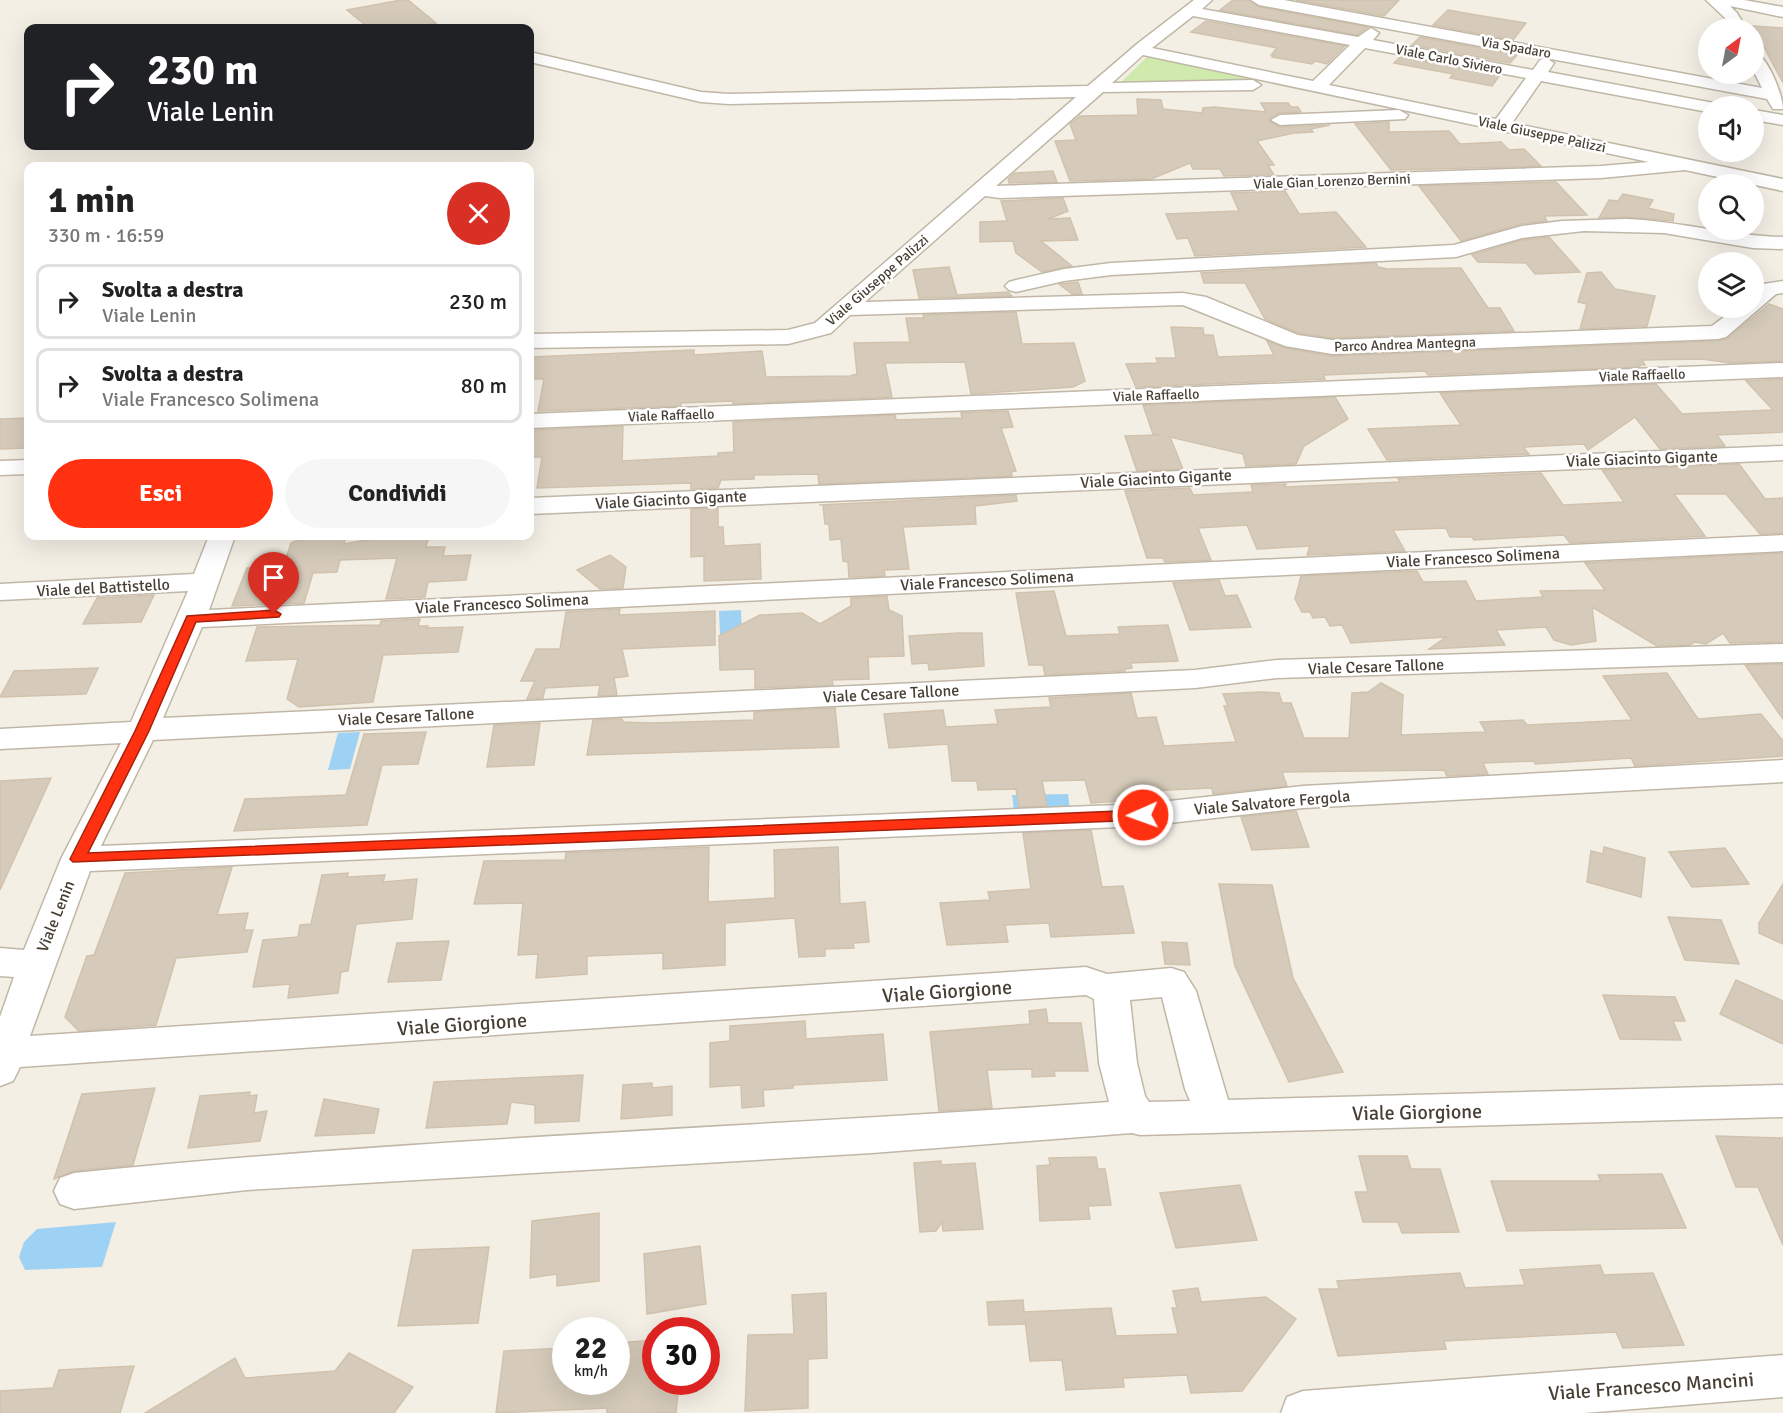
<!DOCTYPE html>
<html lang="it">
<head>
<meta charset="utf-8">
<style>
  body { margin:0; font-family:Signika,sans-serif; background:#f6f6f6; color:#222; height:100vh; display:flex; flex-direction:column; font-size:22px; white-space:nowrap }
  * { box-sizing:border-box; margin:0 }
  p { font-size:20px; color:#767676 }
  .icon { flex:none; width:33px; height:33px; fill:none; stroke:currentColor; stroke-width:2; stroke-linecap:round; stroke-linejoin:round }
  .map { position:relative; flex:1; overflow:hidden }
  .side { position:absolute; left:24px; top:162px; width:510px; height:378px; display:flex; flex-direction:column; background:#fff; border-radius:12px; box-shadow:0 6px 24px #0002 }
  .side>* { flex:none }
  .hud { position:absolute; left:24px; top:24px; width:510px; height:126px; border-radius:12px; box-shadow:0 6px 24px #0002; background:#202124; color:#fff; overflow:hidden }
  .needle { width:39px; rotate:32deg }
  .tools { position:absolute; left:1698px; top:18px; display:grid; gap:12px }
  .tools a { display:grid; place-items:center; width:66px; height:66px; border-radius:50%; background:#fff; box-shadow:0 6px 24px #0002; font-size:30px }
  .speed { position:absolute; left:552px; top:1317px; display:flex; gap:12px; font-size:30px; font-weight:700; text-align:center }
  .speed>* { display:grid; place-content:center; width:78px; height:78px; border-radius:50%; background:#fff; box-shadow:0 6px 24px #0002; line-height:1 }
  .speed small { font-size:15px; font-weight:400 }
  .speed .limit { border:9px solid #d22; background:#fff; color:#111 }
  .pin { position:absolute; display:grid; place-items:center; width:51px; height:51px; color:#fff; margin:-62px -26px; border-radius:50% 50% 50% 0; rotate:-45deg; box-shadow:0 0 6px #0007 }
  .pin .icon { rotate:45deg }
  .me { position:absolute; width:66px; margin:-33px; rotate:268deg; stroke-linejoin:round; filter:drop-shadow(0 0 4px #0008) }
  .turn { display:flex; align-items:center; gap:21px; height:126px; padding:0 24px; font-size:27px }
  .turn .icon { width:78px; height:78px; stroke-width:2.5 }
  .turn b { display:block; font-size:42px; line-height:51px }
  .round { display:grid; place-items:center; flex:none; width:63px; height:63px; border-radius:32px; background:#f6f6f6 }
  .overview { display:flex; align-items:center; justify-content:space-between; height:102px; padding:0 24px }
  h1 { font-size:36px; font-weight:700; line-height:45px }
  .cta { display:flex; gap:12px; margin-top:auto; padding:12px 24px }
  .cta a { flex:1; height:69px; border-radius:36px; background:#ff3111; color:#fff; font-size:24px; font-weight:700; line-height:69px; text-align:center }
  .cta a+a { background:#f6f6f6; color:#222 }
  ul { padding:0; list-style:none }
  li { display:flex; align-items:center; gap:18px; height:75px; margin:0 12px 9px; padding:0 12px; border:3px solid #e0e0e0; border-radius:12px }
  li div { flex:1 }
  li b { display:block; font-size:22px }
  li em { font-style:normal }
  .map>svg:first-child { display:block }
  .green { fill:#cfeaac }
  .water { fill:#9ed2f4 }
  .building { fill:#d6cbba; stroke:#d1c2ad; stroke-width:1.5 }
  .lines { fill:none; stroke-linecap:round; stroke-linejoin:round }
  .street-casing { stroke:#c0b7a7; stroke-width:3 }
  .street { fill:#fff; fill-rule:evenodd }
  .route { fill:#ff3111; stroke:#a6200b; stroke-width:1.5 }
  .labels { text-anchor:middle; stroke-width:5; stroke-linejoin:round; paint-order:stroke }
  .far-street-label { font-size:14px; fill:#473f34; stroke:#fff }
  .street-label { font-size:16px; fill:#473f34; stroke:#fff }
  .near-street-label { font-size:20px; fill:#473f34; stroke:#fff }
</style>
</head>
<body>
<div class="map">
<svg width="1783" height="1413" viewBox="0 0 1783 1413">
  <rect width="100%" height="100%" fill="#f4efe5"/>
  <path class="green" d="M1147 57 1272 81 1118 85Z"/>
  <g class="water">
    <path d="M741 610 742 635 720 636 719 611Z"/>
    <path d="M360 732 350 769 328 770 338 733Z"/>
    <path d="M1068 794 1070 809 1014 810 1012 795Z"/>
    <path d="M116 1222 102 1267 25 1270 19 1257 24 1242 37 1229Z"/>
  </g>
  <g class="building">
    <path d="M401 0H408L436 23 409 28H369L347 10Z"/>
    <path d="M1233 0H1249L1259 7 1368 27 1357 35 1220 10Z"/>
    <path d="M1296 0H1399L1384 16Z"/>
    <path d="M1448 10 1476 15 1526 23 1513 40 1433 25Z"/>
    <path d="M1206 21 1345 46 1327 64 1315 61 1312 64 1272 57 1274 55H1271L1277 48 1191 32Z"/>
    <path d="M1753 26 1783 28V83Z"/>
    <path d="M1420 37 1517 55 1510 63 1412 45Z"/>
    <path d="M1400 57 1500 75 1492 86 1450 78 1453 74 1394 63Z"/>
    <path d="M1137 99 1161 100 1163 109 1202 113 1203 108 1214 107 1266 112 1261 103H1288L1291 107H1298L1301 112 1279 113 1270 118V122L1280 127 1330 125 1311 129 1313 132 1294 133 1257 141 1274 165H1268L1274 175 1224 176 1220 169H1193L1190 163 1151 179 1070 181 1055 141 1076 140 1070 124 1080 116 1138 115Z"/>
    <path d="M1389 122V132L1449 131 1460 144 1501 142 1509 150 1524 149 1541 166 1391 170 1355 124Z"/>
    <path d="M1053 171 1057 182 1009 183 1008 179 1015 173Z"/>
    <path d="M1556 182 1587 215 1544 216 1547 221 1521 224 1461 241 1419 186Z"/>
    <path d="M1285 191 1299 214 1336 212 1366 247 1195 256 1188 238 1177 239 1166 214 1239 211 1231 193Z"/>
    <path d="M1623 194 1653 200 1648 208 1674 214 1673 221 1626 217 1599 218 1609 200 1618 201Z"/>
    <path d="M1063 198 1068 211 1048 219 1070 218 1078 240 1041 241 1072 266 1042 272 1016 253 1013 241 980 242V222L1007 221 1001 201Z"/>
    <path d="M1549 237 1580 272 1535 274 1526 263 1478 262 1472 255 1522 240Z"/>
    <path d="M1376 263 1378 267 1387 269 1461 268 1488 308H1500L1514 331 1332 338 1299 333 1265 319 1245 283H1204L1201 273Z"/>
    <path d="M949 267 957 295 1008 292 1012 296 919 298 913 270Z"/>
    <path d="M1601 272 1615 289 1655 296 1647 326 1580 329 1587 304 1578 302 1587 273Z"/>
    <path d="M1078 282 1082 294H1072L1059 284Z"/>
    <path d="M1769 304 1783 309V361L1730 363 1702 359 1642 360 1645 365H1639L1640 367 1428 375 1425 371 1323 375 1325 379 1136 387 1126 364 1158 363 1156 358H1176L1171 327 1203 328 1204 335H1213L1218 357 1274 355 1267 341 1285 348 1332 356 1718 341 1727 339Z"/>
    <path d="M1016 312 1022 344 1074 343 1085 381 1073 387 971 394 965 362 885 363 892 397 733 404V401L681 403V406L538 411 544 379H530V357L694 350V355L762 351 766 377 850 376 857 374 854 343 910 342 906 318H924L923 315Z"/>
    <path d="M1783 379V432L1717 435 1725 446 1660 449 1635 417 1588 450 1584 444 1523 447 1529 454 1387 460 1368 429 1461 425 1440 393 1656 384 1682 414 1773 410 1746 381Z"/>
    <path d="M1335 397 1348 419 1304 446 1296 464 1246 466 1243 454 1170 437 1183 469 1137 471 1125 436 1161 435 1153 434 1143 405Z"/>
    <path d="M1008 411 1013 427 1001 428 1016 471 1011 472 1012 476 819 484 818 474 754 475V479L721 480 718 488 691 489V483L537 488 542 457H530V434H534L535 430 623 426 622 461 718 456V453L734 452 733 422 895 415 896 420 962 418 961 413Z"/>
    <path d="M28 418V448L0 449V419Z"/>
    <path d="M1739 464 1765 499 1783 498V533L1760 534 1726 494H1674L1705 536 1570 543 1564 535 1474 540 1472 537H1450L1446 528 1393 530 1405 551 1307 555 1310 546 1257 549 1247 525 1198 528 1211 560 1165 562 1163 558H1147L1125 491 1190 488 1193 495 1253 492 1251 485 1286 484 1284 487 1400 482 1398 479 1541 473 1563 505 1624 502 1602 470Z"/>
    <path d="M1016 495 1017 501 975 506 976 524 903 527 909 569 884 570 885 576 849 577 848 562 843 561 841 539 830 540 829 524H825L823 505H819Z"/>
    <path d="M718 508V527H723L724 546 760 544 761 579 704 581V556L691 557V509Z"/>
    <path d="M308 536H346L344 544 388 536H429L426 547H445L443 556 471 555 466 580 428 582 425 597 386 599 397 558 340 560 337 572 313 573 304 603 232 606 247 568 283 567 291 543Z"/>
    <path d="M1783 553V642L1730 643 1723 633 1706 644 1695 642 1690 645 1657 646 1592 607 1596 641 1571 645 1554 640 1546 627 1496 630 1505 645 1429 649 1446 637 1351 643 1342 625 1330 626 1325 617 1313 618 1310 612H1302L1295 599 1301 576 1417 571 1423 582 1466 581 1476 601 1543 597 1540 591 1605 590 1585 563Z"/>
    <path d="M610 555 626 567 623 588 600 589 577 570Z"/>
    <path d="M1219 580 1225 596 1237 595 1251 627 1190 630 1173 583Z"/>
    <path d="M1054 591 1066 636 1120 634 1118 627 1168 625 1178 661 1131 663 1132 668 1125 669V671L1045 675 1043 665H1029L1016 593Z"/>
    <path d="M154 595 141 622 83 624 97 598Z"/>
    <path d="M887 596 889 610 902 616 904 656 868 657 869 679 832 680 833 685 755 688V669L720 670 719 636 760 615 802 613 820 624 851 606V598Z"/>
    <path d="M620 609 619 615 715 611V645L622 649 628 676 614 678 617 695 598 696 600 685 545 688 543 698 527 699 535 681H521L536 649H560L566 612Z"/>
    <path d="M420 619 418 626H428L427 628 463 627 458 652 383 655 373 702 299 707 287 699 298 659 246 661 257 627 380 625 381 621Z"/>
    <path d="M959 633H982L984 666 929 670 928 663 912 664 909 636Z"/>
    <path d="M1783 664V719L1745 665Z"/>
    <path d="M98 668 86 694 0 697 14 671Z"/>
    <path d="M1667 673 1698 719 1761 714 1783 741V756L1635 766 1631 758 1535 764 1534 761 1483 763 1488 774 1447 776 1444 770 1282 772 1287 786 1213 794 1212 788 1146 791 1148 799 1091 803 1085 780 1042 781 1047 806 1019 807 1016 789 978 790 977 781H952L948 744 889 748 884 714 943 710 946 727 998 724 995 710 1051 707 1049 698 1131 693 1137 718 1156 717 1164 746 1236 742 1224 706H1228L1223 694 1261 692 1279 693 1282 703H1291L1304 738H1349L1352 693 1368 692 1381 683 1403 695 1401 735 1486 732 1480 722 1523 720 1527 725 1632 720 1603 676Z"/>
    <path d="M835 708 839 747 587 755 593 720 622 719 623 722 651 723 754 720V712Z"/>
    <path d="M540 723 534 765 487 767 494 725Z"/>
    <path d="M426 732 418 764 382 765 367 825 234 831 245 799 346 795 364 734Z"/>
    <path d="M51 778 0 890V781Z"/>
    <path d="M1296 811 1309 847 1252 850 1241 817Z"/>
    <path d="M1091 830 1102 887 1123 886 1134 933 1051 937 1049 923 1005 925 1008 942 947 945 940 903 990 900 988 892 1031 889 1023 833Z"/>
    <path d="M709 847 708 902 775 898 774 850 838 847 840 904 865 902 869 942 853 943 854 948 825 949V956L799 957 795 918 725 923V965L663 969V953L587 956V974L536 978 538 954 518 955 523 903 474 904 484 861 565 860 566 853Z"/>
    <path d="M1604 847 1645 858 1641 897 1587 882 1591 851 1603 854Z"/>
    <path d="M1725 848 1749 884 1692 887 1669 852Z"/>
    <path d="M232 867 217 915 248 913 244 930H253L247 952 176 958 156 1025 79 1031 65 1017 87 956 94 955 125 873Z"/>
    <path d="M348 873 347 877 385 875 383 882 417 879 412 919 356 924 348 971 341 972 338 993 288 998 290 984 253 987 263 940 298 937 300 925 311 924 322 875Z"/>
    <path d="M1219 884 1272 885 1293 978 1343 1072 1289 1082 1235 966Z"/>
    <path d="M1783 884V944L1759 933V923Z"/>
    <path d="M1668 917 1721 920 1739 964 1685 960Z"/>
    <path d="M449 941 441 980 388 982 397 943Z"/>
    <path d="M1162 942 1187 943 1190 965 1165 964Z"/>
    <path d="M1736 980 1783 1001V1044L1720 1014Z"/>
    <path d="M1603 995 1675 997 1685 1021H1673L1681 1040 1620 1039Z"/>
    <path d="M1046 1009 1048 1023H1081L1088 1071H1054L1055 1076 1032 1077V1069L987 1070 992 1108 939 1111 930 1032 1030 1024 1029 1011Z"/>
    <path d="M805 1021 806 1039 883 1034 887 1080 793 1085V1088L763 1090 764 1106 742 1108 741 1085 710 1087V1043L730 1041V1026Z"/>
    <path d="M583 1075 579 1121 535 1123V1105L511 1102 507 1124 426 1128 434 1082Z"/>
    <path d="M652 1083V1088L672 1086V1115L621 1119 623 1085Z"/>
    <path d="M155 1088 133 1165 74 1171 54 1179 82 1094Z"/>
    <path d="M250 1092 249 1096 257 1095 254 1113 267 1111 260 1141 188 1148 200 1096Z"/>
    <path d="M324 1099 379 1109 374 1133 315 1136Z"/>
    <path d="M1716 1136 1783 1138V1245L1758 1187H1736Z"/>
    <path d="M1359 1156H1407L1411 1169H1440L1459 1232 1402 1233 1398 1222H1363L1355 1192H1368Z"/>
    <path d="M1096 1157 1098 1169H1105L1111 1205 1088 1206 1090 1219 1040 1221 1037 1166 1050 1165 1049 1158Z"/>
    <path d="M941 1161V1165L975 1163 983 1229 943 1231 942 1222 936 1231 920 1232 914 1163Z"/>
    <path d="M1662 1174 1686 1228 1507 1231 1491 1181H1601L1598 1175Z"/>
    <path d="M1240 1185 1257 1240 1176 1248 1160 1193Z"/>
    <path d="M599 1213V1281L557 1286V1274L530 1278 532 1221Z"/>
    <path d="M700 1246 706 1304 647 1314 644 1254Z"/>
    <path d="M489 1247 478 1323 398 1326 413 1250Z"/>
    <path d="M1600 1265 1604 1275 1653 1273 1684 1345 1623 1348 1616 1332 1444 1341 1446 1349 1338 1356 1319 1289H1339L1337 1281 1460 1273 1465 1288 1525 1285 1520 1270Z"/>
    <path d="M1198 1288 1201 1302 1266 1297 1296 1319 1242 1391 1191 1393 1187 1375 1123 1378 1124 1387 1066 1390 1062 1360 1030 1361 1025 1319 1026 1324 989 1325 987 1302 1023 1300 1024 1312 1111 1308 1116 1336 1178 1334 1172 1308H1177L1173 1291Z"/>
    <path d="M826 1293 827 1358 808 1359V1408L745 1411 748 1335 794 1334 792 1295Z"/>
    <path d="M656 1340V1382H679L676 1413H607V1408L496 1413 504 1351 566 1348V1382H616V1343Z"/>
    <path d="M349 1353 413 1387 394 1413H145L235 1358 245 1378 335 1371Z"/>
    <path d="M134 1366 120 1413H0V1391L53 1388 59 1370Z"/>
  </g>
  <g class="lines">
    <defs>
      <g id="street">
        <path d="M1194 0H1212L1202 9 1358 37 1371 28 1379 33 1373 40 1533 70 1540 60 1546 58 1554 63 1548 72 1714 103 1716 106H1708V112L1541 81 1512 123 1783 179V191L1685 170 1601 178 1000 198 985 196 865 302 1183 293 1206 297 1298 335 1332 340 1712 326 1736 308H1754V292L1763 284 1783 281V293L1776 294 1726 337 1718 339 1332 354 1285 346 1183 305 850 315 831 333 788 344 530 348V334L788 330 815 323 1076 97 729 104 701 102 530 62V52L701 92 729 94 1088 86 1137 44ZM1193 16 1350 45 1313 81 1152 48ZM1365 48 1526 78 1496 119 1329 85ZM1143 55 1649 162 1601 166 996 186 1103 92 1253 90 1261 85 1253 80 1112 83Z"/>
        <path d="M1251 0H1284L1762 88 1754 72V52C1768 56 1783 96 1783 109H1773L1767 99 1259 5Z"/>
        <path d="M1706 0H1744L1783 7V17L1730 6 1737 13 1746 28H1731L1725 18Z"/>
        <path d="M1399 110 1408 115 1405 119 1280 125 1271 120 1280 115Z"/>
        <path d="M1754 110 1783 115V125L1754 120Z"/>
        <path d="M1626 219C1680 221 1729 236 1783 237V249L1753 248 1664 233 1584 231 1522 238 1456 257 1111 275 1064 281 1016 292 1009 290 1005 286 1009 282 1016 280 1064 269 1111 263 1454 245 1522 226 1562 221Z"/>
        <path d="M1783 363V377L530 428V414Z"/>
        <path d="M1783 446V460L530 514V498Z"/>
        <path d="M28 460V474L0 475V461Z"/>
        <path d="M1783 535V551L202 627 163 718 1195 670 1277 660 1783 644V662L1277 678 1195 688 153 740 101 846 1143 804 1303 786 1783 760V782L1303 808 1143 826 90 871 30 1036 1086 967 1107 974 1171 968 1184 972 1196 991 1228 1100 1783 1085V1117L1140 1135 1132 1133 872 1153 247 1190 74 1209 60 1204 54 1191 60 1178 74 1173C418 1138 764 1127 1109 1102L1099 1063 1094 999 1086 995 20 1067 13 1081 0 1086V1017L14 977 0 976V948L24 950 61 859 121 743 0 749V729L131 722 188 591 0 600V584L194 574 209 536H235L209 610ZM1162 997 1185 1089 1190 1101 1149 1102 1145 1096 1137 1063 1130 1000Z"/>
        <path d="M1783 1355V1397L1584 1413H1281L1287 1397 1303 1391Z"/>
      </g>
    </defs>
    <use href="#street" class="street-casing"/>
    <use href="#street" class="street"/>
  </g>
  <path class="route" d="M274 610 281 614 279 617 196 622 149 731 88 853 1143 810 1150 815 1143 820 73 862 70 859 135 731 187 616Z"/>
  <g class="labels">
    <g class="far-street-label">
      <text transform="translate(1516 47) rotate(10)" y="5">Via Spadaro</text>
      <text transform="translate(1449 59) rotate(11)" y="5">Viale Carlo Siviero</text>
      <text transform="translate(1542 134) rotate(12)" y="5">Viale Giuseppe Palizzi</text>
      <text transform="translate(1332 181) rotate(-2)" y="5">Viale Gian Lorenzo Bernini</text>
      <text transform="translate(877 280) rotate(-41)" y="5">Viale Giuseppe Palizzi</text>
      <text transform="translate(1405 344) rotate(-2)" y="5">Parco Andrea Mantegna</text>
      <text transform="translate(1642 375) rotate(-2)" y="5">Viale Raffaello</text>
      <text transform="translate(1156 395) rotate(-2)" y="5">Viale Raffaello</text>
      <text transform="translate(671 415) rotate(-2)" y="5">Viale Raffaello</text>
    </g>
    <g class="street-label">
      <text transform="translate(1642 458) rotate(-2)" y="6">Viale Giacinto Gigante</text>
      <text transform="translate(1156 478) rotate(-3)" y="6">Viale Giacinto Gigante</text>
      <text transform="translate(671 499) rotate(-3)" y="6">Viale Giacinto Gigante</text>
      <text transform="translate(1473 557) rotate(-3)" y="6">Viale Francesco Solimena</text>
      <text transform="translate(987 580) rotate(-3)" y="6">Viale Francesco Solimena</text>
      <text transform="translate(103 587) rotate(-3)" y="6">Viale del Battistello</text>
      <text transform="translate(502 603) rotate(-3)" y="6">Viale Francesco Solimena</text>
      <text transform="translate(1376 666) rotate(-2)" y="6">Viale Cesare Tallone</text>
      <text transform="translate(891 693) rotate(-3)" y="6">Viale Cesare Tallone</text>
      <text transform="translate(406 716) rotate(-3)" y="6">Viale Cesare Tallone</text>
      <text transform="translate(1272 802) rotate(-5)" y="6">Viale Salvatore Fergola</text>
      <text transform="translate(55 916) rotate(-68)" y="6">Viale Lenin</text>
    </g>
    <g class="near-street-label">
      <text transform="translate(947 991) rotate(-4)" y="7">Viale Giorgione</text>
      <text transform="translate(462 1024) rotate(-4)" y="7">Viale Giorgione</text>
      <text transform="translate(1417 1112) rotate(-1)" y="7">Viale Giorgione</text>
      <text transform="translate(1651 1386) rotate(-4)" y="7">Viale Francesco Mancini</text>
    </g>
  </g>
</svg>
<div class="tools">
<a><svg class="needle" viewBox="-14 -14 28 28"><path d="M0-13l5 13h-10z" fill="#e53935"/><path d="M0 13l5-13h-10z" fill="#767676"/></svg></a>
<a><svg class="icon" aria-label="sound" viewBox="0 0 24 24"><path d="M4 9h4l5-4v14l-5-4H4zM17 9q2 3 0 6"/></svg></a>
<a><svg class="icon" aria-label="search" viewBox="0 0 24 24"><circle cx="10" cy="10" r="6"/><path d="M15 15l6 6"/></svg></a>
<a><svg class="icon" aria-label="layers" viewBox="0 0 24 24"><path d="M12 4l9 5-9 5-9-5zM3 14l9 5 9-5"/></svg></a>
</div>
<div class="speed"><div>22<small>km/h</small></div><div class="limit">30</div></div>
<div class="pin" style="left:274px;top:614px;background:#d93025"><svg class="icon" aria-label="arrive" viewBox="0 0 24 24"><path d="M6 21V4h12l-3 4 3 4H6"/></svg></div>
<svg class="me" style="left:1143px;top:815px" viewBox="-20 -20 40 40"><circle r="17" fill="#ff3111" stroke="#fff" stroke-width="3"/><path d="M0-11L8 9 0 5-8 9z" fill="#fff"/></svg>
<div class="hud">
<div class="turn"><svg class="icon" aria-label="right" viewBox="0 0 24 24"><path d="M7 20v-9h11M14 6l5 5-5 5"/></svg><div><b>230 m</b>Viale Lenin</div></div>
</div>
<section class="side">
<div class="overview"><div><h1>1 min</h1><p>330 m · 16:59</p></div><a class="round" style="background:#d93025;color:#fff"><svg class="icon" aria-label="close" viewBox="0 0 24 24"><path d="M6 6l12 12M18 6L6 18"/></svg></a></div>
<ul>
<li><svg class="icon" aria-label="right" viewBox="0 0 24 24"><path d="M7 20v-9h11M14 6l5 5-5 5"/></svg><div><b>Svolta a destra</b><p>Viale Lenin</p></div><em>230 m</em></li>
<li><svg class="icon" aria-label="right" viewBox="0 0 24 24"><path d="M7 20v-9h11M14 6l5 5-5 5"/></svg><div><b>Svolta a destra</b><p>Viale Francesco Solimena</p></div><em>80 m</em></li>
</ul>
<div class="cta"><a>Esci</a><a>Condividi</a></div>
</section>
</div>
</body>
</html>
